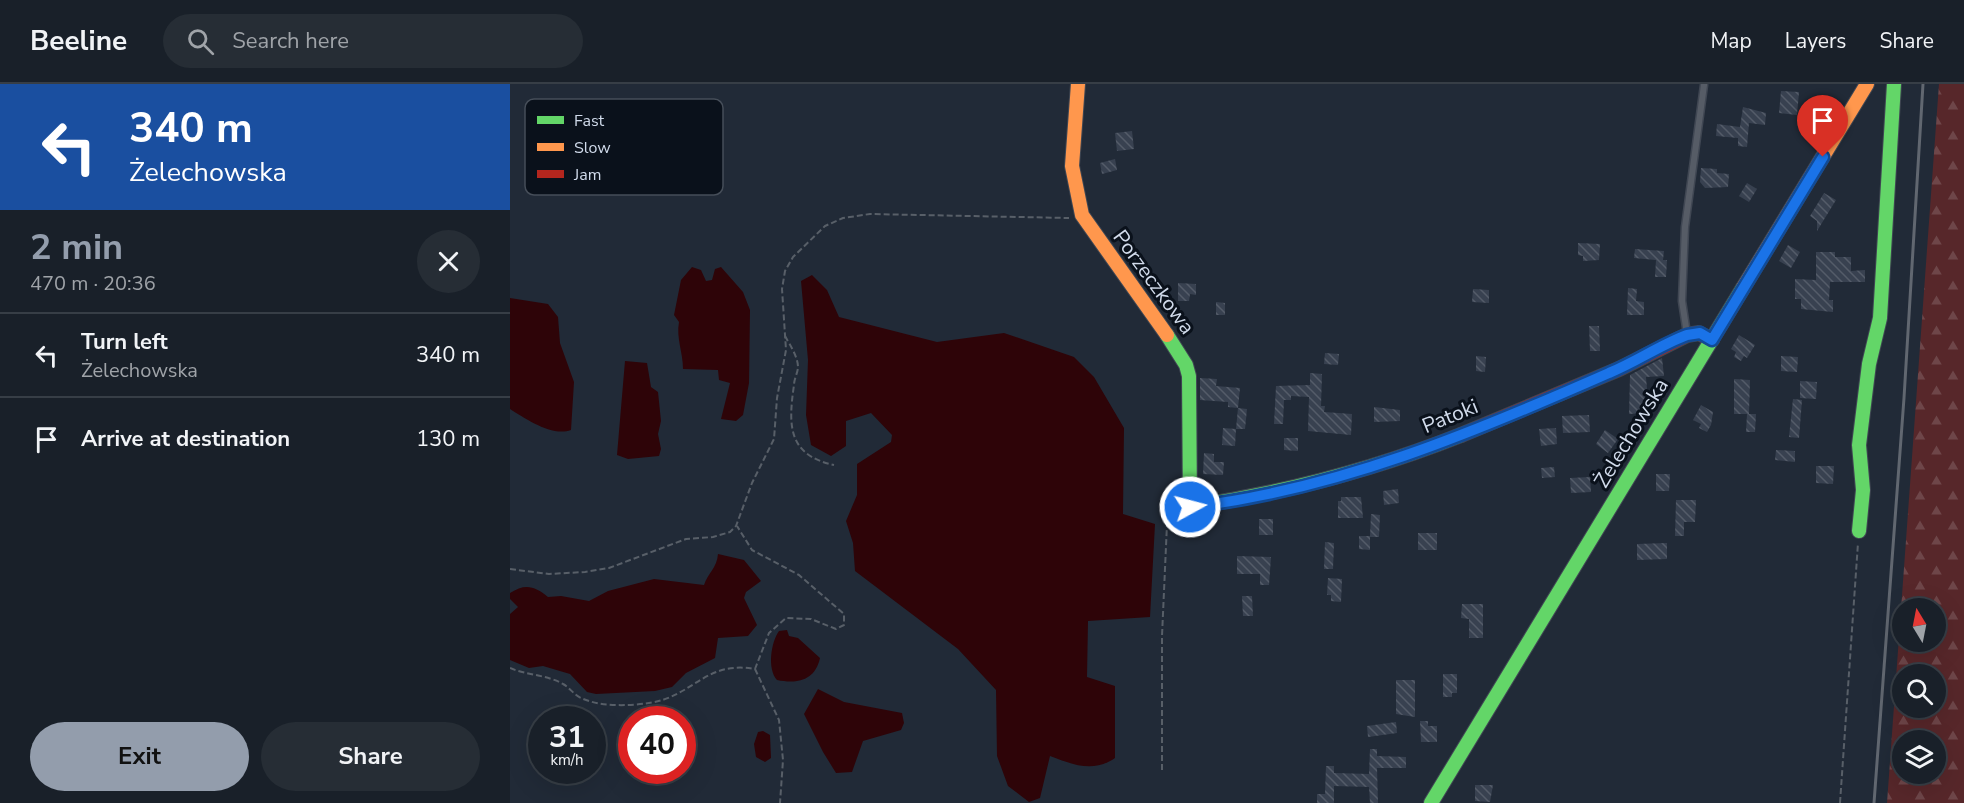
<!DOCTYPE html>
<html lang="en">
<head>
<meta charset="utf-8">
<style>
  body { margin:0; font-family:"Nunito Sans",sans-serif; background:#262d35; color:#f1f3f6; height:100vh; display:flex; flex-direction:column; font-size:22px; white-space:nowrap }
  * { box-sizing:border-box; margin:0 }
  p { font-size:20px; color:#9fa3a8 }
  .icon { flex:none; width:33px; height:33px; fill:none; stroke:currentColor; stroke-width:2; stroke-linecap:round; stroke-linejoin:round }
  .map { position:relative; flex:1; overflow:hidden }
  .side { display:flex; flex-direction:column; background:#192029; width:510px }
  .side>* { flex:none }
  .guide { background:#1a4fa0; color:#fff; overflow:hidden }
  .needle { width:39px; rotate:350deg }
  .buttons { position:absolute; left:1382px; top:514px; display:grid; gap:12px }
  .buttons a { display:grid; place-items:center; width:54px; height:54px; border-radius:50%; background:#192029; box-shadow:0 6px 24px #0002,0 0 0 2px #373e46; font-size:30px }
  .speed { position:absolute; left:18px; top:622px; display:flex; gap:12px; font-size:30px; font-weight:700; text-align:center }
  .speed>* { display:grid; place-content:center; width:78px; height:78px; border-radius:50%; background:#192029; box-shadow:0 6px 24px #0002,0 0 0 2px #373e46; line-height:1 }
  .speed small { font-size:15px; font-weight:400 }
  .speed .limit { border:9px solid #d22; background:#fff; color:#111 }
  .pin { position:absolute; display:grid; place-items:center; width:51px; height:51px; color:#fff; margin:-62px -26px; border-radius:50% 50% 50% 0; rotate:-45deg; box-shadow:0 0 6px #0007 }
  .pin .icon { rotate:45deg }
  .me { position:absolute; width:66px; margin:-33px; rotate:83deg; stroke-linejoin:round; filter:drop-shadow(0 0 4px #0008) }
  .turn { display:flex; align-items:center; gap:21px; height:126px; padding:0 30px; font-size:27px }
  .turn .icon { width:78px; height:78px; stroke-width:2.5 }
  .turn b { display:block; font-size:42px; line-height:51px }
  .round { display:grid; place-items:center; flex:none; width:63px; height:63px; border-radius:32px; background:#262d35 }
  .overview { display:flex; align-items:center; justify-content:space-between; height:102px; padding:0 30px }
  h1 { font-size:36px; font-weight:700; line-height:45px; color:#939dac }
  .cta { display:flex; gap:12px; margin-top:auto; padding:12px 30px }
  .cta a { flex:1; height:69px; border-radius:36px; background:#939dac; color:#111; font-size:24px; font-weight:700; line-height:69px; text-align:center }
  .cta a+a { background:#262d35; color:#f1f3f6 }
  ul { padding:0; list-style:none }
  li { display:flex; align-items:center; gap:18px; height:84px; padding:0 30px; border-top:2px solid #373e46 }
  li div { flex:1 }
  li b { display:block; font-size:22px }
  li em { font-style:normal }
  header { display:flex; align-items:center; gap:36px; box-sizing:border-box; height:84px; padding:0 30px; background:#192029; border-bottom:2px solid #373e46 }
  header strong { font-size:28px }
  nav { display:flex; gap:33px; margin-inline-start:auto; font-size:21px }
  .search { width:420px; height:54px; background:#262d35; display:flex; align-items:center; gap:15px; box-sizing:border-box; padding:0 21px; border-radius:33px; color:#9fa3a8; font-size:22px }
  main { display:flex; flex:1; min-height:0 }
  .map>svg:first-child { display:block }
  .forest { fill:url(#forest-firs); fill-rule:evenodd }
  .water { fill:#2e0408 }
  .building { fill:url(#building-back-hatch) }
  .lines { fill:none; stroke-linecap:round; stroke-linejoin:round }
  .lane-casing { stroke:#404753; stroke-width:9 }
  .fast-casing { stroke:#404753; stroke-width:16 }
  .slow-casing { stroke:#404753; stroke-width:16 }
  .jam-casing { stroke:#404753; stroke-width:16 }
  .path { stroke:#585f68; stroke-width:2; stroke-dasharray:6 3; stroke-linecap:butt }
  .lane { stroke:#565c66; stroke-width:6 }
  .fast { stroke:#63d668; stroke-width:14 }
  .slow { stroke:#ff974d; stroke-width:14 }
  .jam { stroke:#b3261e; stroke-width:14 }
  .rail { stroke:#616770; stroke-width:3 }
  .route-casing { stroke:#114b97; stroke-width:15 }
  .route { stroke:#1a73e8; stroke-width:10 }
  .labels { text-anchor:middle; stroke-width:6; stroke-linejoin:round; paint-order:stroke }
  .street-label { font-size:21px; fill:#d1dbeb; stroke:#0a111b }
  .key { fill:#0a111b; stroke:#464e59; stroke-width:1.5 }
  .key-label { font-size:16px; fill:#d1dbeb }
</style>
</head>
<body>
<header>
<strong>Beeline</strong>
<div class="search"><svg class="icon" aria-label="search" viewBox="0 0 24 24"><circle cx="10" cy="10" r="6"/><path d="M15 15l6 6"/></svg>Search here</div>
<nav><a>Map</a><a>Layers</a><a>Share</a></nav>
</header>
<main>
<section class="side">
<div class="guide">
<div class="turn"><svg class="icon" aria-label="left" viewBox="0 0 24 24"><path d="M17 20v-9H6M10 6l-5 5 5 5"/></svg><div><b>340 m</b>Żelechowska</div></div>
</div>
<div class="overview"><div><h1>2 min</h1><p>470 m · 20:36</p></div><a class="round"><svg class="icon" aria-label="close" viewBox="0 0 24 24"><path d="M6 6l12 12M18 6L6 18"/></svg></a></div>
<ul>
<li><svg class="icon" aria-label="left" viewBox="0 0 24 24"><path d="M17 20v-9H6M10 6l-5 5 5 5"/></svg><div><b>Turn left</b><p>Żelechowska</p></div><em>340 m</em></li>
<li><svg class="icon" aria-label="arrive" viewBox="0 0 24 24"><path d="M6 21V4h12l-3 4 3 4H6"/></svg><div><b>Arrive at destination</b></div><em>130 m</em></li>
</ul>
<div class="cta"><a>Exit</a><a>Share</a></div>
</section>
<div class="map">
<svg width="1454" height="719" viewBox="0 0 1454 719">
  <defs>
    <pattern id="forest-firs" width="22" height="20" patternUnits="userSpaceOnUse" patternTransform="scale(1.5)"><rect width="22" height="20" fill="#57272a"/><path d="M5 1l3.5 6h-7zM16 11l3.5 6h-7z" fill="#6e4649"/></pattern>
    <pattern id="building-back-hatch" width="6" height="6" patternUnits="userSpaceOnUse" patternTransform="scale(1.5)"><rect width="6" height="6" fill="#384150"/><path d="M-1 5l2 2M0 0l6 6M5-1l2 2" fill="none" stroke="#545c69"/></pattern>
  </defs>
  <rect width="100%" height="100%" fill="#212a37"/>
  <path class="forest" d="M1429 0H1454V719H1377ZM1392 525H1425V558H1392ZM1392 591H1425V624H1392ZM1392 657H1425V690H1392Z"/>
  <g class="water">
    <path d="M182 183 191 186 196 197 202 196 205 185 211 183 233 208 240 226 239 299 233 331 226 337 211 335 220 299 209 296 208 286 173 285C173 268 166 254 169 238L164 231 171 196Z"/>
    <path d="M302 191 317 206 329 233 427 258 494 249 564 273 584 293 614 344 613 430 645 440 640 533 578 537 577 593 605 602V674C583 689 564 681 540 672L530 714 519 718 498 702 487 672 486 606 448 565 345 487 343 459 336 437 347 411V380L381 358 382 351 361 329 336 337V362L321 372 301 361 296 331 298 276 291 197Z"/>
    <path d="M0 214 38 220 48 233 50 259 64 298 61 346C42 353 16 335 0 325Z"/>
    <path d="M115 277 137 279 141 303 148 308 151 337 148 350 151 365 149 372 118 375 107 371Z"/>
    <path d="M208 470 234 476 251 497 236 508 234 514 247 541 238 552 208 554 205 574 176 589 162 603 145 607 86 610 77 608 60 590 33 582 19 584 0 576V530L8 523 0 515V509C15 499 25 502 38 513L51 512 79 517 98 507 144 495 194 501C198 489 207 484 208 470Z"/>
    <path d="M277 546 279 552 288 554 310 574C305 597 287 600 267 596 257 585 261 558 269 547Z"/>
    <path d="M308 605 334 618 392 629 394 639 391 646 353 657 342 688 326 689 313 668 294 630Z"/>
    <path d="M253 647 260 651 261 674 255 678 246 673 244 660 248 648Z"/>
  </g>
  <g class="building">
    <path d="M1271 7 1289 8 1287 31 1269 29Z"/>
    <path d="M1233 23 1256 29 1255 41 1239 39 1237 63 1228 62V54L1206 52 1207 40 1230 43Z"/>
    <path d="M622 47 624 65 607 67 605 49Z"/>
    <path d="M605 75 607 86 592 90 590 79Z"/>
    <path d="M1191 84 1207 85V89L1219 90 1218 103 1195 104 1190 98Z"/>
    <path d="M1237 99 1247 105 1239 118 1229 112Z"/>
    <path d="M1314 109 1326 116 1307 147V137L1300 132Z"/>
    <path d="M1068 159 1090 160 1089 176 1073 177V172L1068 171Z"/>
    <path d="M1278 161 1290 168 1281 184 1269 177Z"/>
    <path d="M1125 165 1154 167 1153 176H1157L1156 193H1145L1146 176 1124 174Z"/>
    <path d="M1306 168H1325V173H1341V187L1355 186V198H1320L1319 216H1323V228L1291 225V215H1285V195L1306 196Z"/>
    <path d="M668 199 686 200V211L680 210 679 217H668Z"/>
    <path d="M1118 204 1127 205 1126 217 1134 218V231H1117Z"/>
    <path d="M963 205 979 206V219L962 218Z"/>
    <path d="M706 218 715 219V231H706Z"/>
    <path d="M1079 242H1089L1090 267H1080Z"/>
    <path d="M1229 251 1245 261 1237 274 1234 272 1231 277 1224 273 1226 268 1221 265Z"/>
    <path d="M815 269 829 270 828 281 814 280Z"/>
    <path d="M966 272 976 273 975 288 966 287Z"/>
    <path d="M1271 272 1288 273 1287 288 1271 287Z"/>
    <path d="M1152 274 1154 292 1136 293 1138 317 1135 329 1119 330 1120 291Z"/>
    <path d="M800 289 812 290 811 322H815L814 328 842 330 841 351 798 347 799 313 781 312V316H774L773 340H764L766 302 800 301Z"/>
    <path d="M690 294 707 295 706 302 730 304 728 324 718 323V318L690 316Z"/>
    <path d="M1224 295 1240 296 1239 330H1246L1245 348H1236L1237 330H1224Z"/>
    <path d="M1290 297 1307 298 1306 315 1290 314Z"/>
    <path d="M1283 315 1292 316 1289 354 1279 353Z"/>
    <path d="M1191 321 1203 328 1201 341 1197 348 1189 344 1191 340 1183 336Z"/>
    <path d="M864 323 890 326V337L864 338Z"/>
    <path d="M728 324 737 325 735 345H726Z"/>
    <path d="M1079 331 1080 348 1053 349 1052 332Z"/>
    <path d="M713 344 726 345 725 362 712 361Z"/>
    <path d="M1046 344 1047 360 1031 362 1029 345Z"/>
    <path d="M1095 346 1108 355 1098 369 1086 360Z"/>
    <path d="M774 354H788V367L774 366Z"/>
    <path d="M1266 366 1285 367V378L1265 376Z"/>
    <path d="M694 369 704 370V378H714L713 391 693 390Z"/>
    <path d="M1306 382H1324L1323 400 1306 399Z"/>
    <path d="M1044 383 1045 393 1032 394 1031 384Z"/>
    <path d="M1146 390H1160L1159 407H1146Z"/>
    <path d="M1080 393 1081 408 1061 409 1060 394Z"/>
    <path d="M888 405 889 419 874 421 873 407Z"/>
    <path d="M831 413H851L853 434H828V417H831Z"/>
    <path d="M1166 416H1186L1185 438H1174V452H1165Z"/>
    <path d="M861 430 870 431 869 453H860V466L849 465V452H860Z"/>
    <rect x="749" y="435" width="14" height="16"/>
    <rect x="908" y="449" width="19" height="17"/>
    <path d="M815 458 824 459 823 485H814Z"/>
    <path d="M1157 459V475L1127 476V460Z"/>
    <path d="M727 472 761 473 759 501H750V490H727Z"/>
    <path d="M818 494 832 495 831 518 821 517V511H817Z"/>
    <path d="M732 512H742L743 532H733Z"/>
    <path d="M952 520H973V554H959V535L951 534Z"/>
    <path d="M933 590H947V609H942V613H933Z"/>
    <path d="M886 596H905V633L886 630Z"/>
    <path d="M910 637H918V642H927V658H911Z"/>
    <path d="M886 638 887 649 858 653 857 642Z"/>
    <path d="M860 665H867V672L896 673V684H867L868 719H860L859 703 824 702V719H807V710H815L816 682H824V689L859 690Z"/>
    <path d="M965 701H983L980 718 965 717Z"/>
  </g>
  <g class="lines">
    <defs>
      <path id="lane" d="M1177 250 1172 217 1175 143 1194 1"/>
      <g id="fast">
        <path d="M657 251 676 281 679 292 680 423C773 409 863 386 951 351"/>
        <path d="M1349 447 1353 406 1349 361 1359 280 1370 234 1384 0"/>
        <path d="M921 719 1233 204"/>
      </g>
      <g id="slow">
        <path d="M568 0 562 82 572 131 657 251"/>
        <path d="M1233 204 1357 0"/>
      </g>
      <path id="jam" d="M951 351 1109 285 1177 251 1189 249 1202 256"/>
    </defs>
    <use href="#lane" class="lane-casing"/>
    <use href="#fast" class="fast-casing"/>
    <use href="#slow" class="slow-casing"/>
    <use href="#jam" class="jam-casing"/>
    <g class="path">
      <path d="M275 252C280 261 288 273 288 283 288 288 284 295 284 301 278 342 278 371 324 381"/>
      <path d="M0 485 39 490 75 488 99 484 176 455 203 453 220 448 226 442 242 399 264 355 267 314 276 266 272 205 275 187 283 173 315 142 333 134 360 130 559 134"/>
      <path d="M0 584C16 591 38 591 53 600 59 603 64 611 71 614 90 623 119 622 139 619 183 613 195 576 245 585L259 549 276 534 301 535 326 545 334 541V530L289 491 242 466 227 442"/>
      <path d="M245 585 269 636 273 676 270 719"/>
      <path d="M652 686V552L657 440 665 425H668"/>
      <path d="M1330 719 1348 459"/>
    </g>
    <use href="#lane" class="lane"/>
    <use href="#fast" class="fast"/>
    <use href="#slow" class="slow"/>
    <use href="#jam" class="jam"/>
    <path class="rail" d="M1364 719 1394 314 1413 0"/>
  </g>
  <g class="lines">
    <defs>
      <path id="route" d="M680 423C827 406 965 348 1099 289 1126 278 1150 261 1177 251L1190 249 1202 256 1313 73"/>
    </defs>
    <use href="#route" class="route-casing"/>
    <use href="#route" class="route"/>
  </g>
  <g class="labels">
    <g class="street-label">
      <text transform="translate(644 198) rotate(54)" y="7">Porzeczkowa</text>
      <text transform="translate(940 332) rotate(-22)" y="7">Patoki</text>
      <text transform="translate(1121 349) rotate(-59)" y="7">Żelechowska</text>
    </g>
  </g>
  <rect x="15" y="15" width="198" height="96" rx="9" class="key"/>
  <rect x="27" y="32" width="27" height="8" fill="#63d668"/>
  <rect x="27" y="59" width="27" height="8" fill="#ff974d"/>
  <rect x="27" y="86" width="27" height="8" fill="#b3261e"/>
  <g class="key-label">
    <text x="64" y="42">Fast</text>
    <text x="64" y="69">Slow</text>
    <text x="64" y="96">Jam</text>
  </g>
</svg>
<div class="buttons">
<a><svg class="needle" viewBox="-14 -14 28 28"><path d="M0-13l5 13h-10z" fill="#e53935"/><path d="M0 13l5-13h-10z" fill="#9fa3a8"/></svg></a>
<a><svg class="icon" aria-label="search" viewBox="0 0 24 24"><circle cx="10" cy="10" r="6"/><path d="M15 15l6 6"/></svg></a>
<a><svg class="icon" aria-label="layers" viewBox="0 0 24 24"><path d="M12 4l9 5-9 5-9-5zM3 14l9 5 9-5"/></svg></a>
</div>
<div class="speed"><div>31<small>km/h</small></div><div class="limit">40</div></div>
<div class="pin" style="left:1313px;top:73px;background:#d93025"><svg class="icon" aria-label="arrive" viewBox="0 0 24 24"><path d="M6 21V4h12l-3 4 3 4H6"/></svg></div>
<svg class="me" style="left:680px;top:423px" viewBox="-20 -20 40 40"><circle r="17" fill="#1a73e8" stroke="#fff" stroke-width="3"/><path d="M0-11L8 9 0 5-8 9z" fill="#fff"/></svg>
</div>
</main>
</body>
</html>
